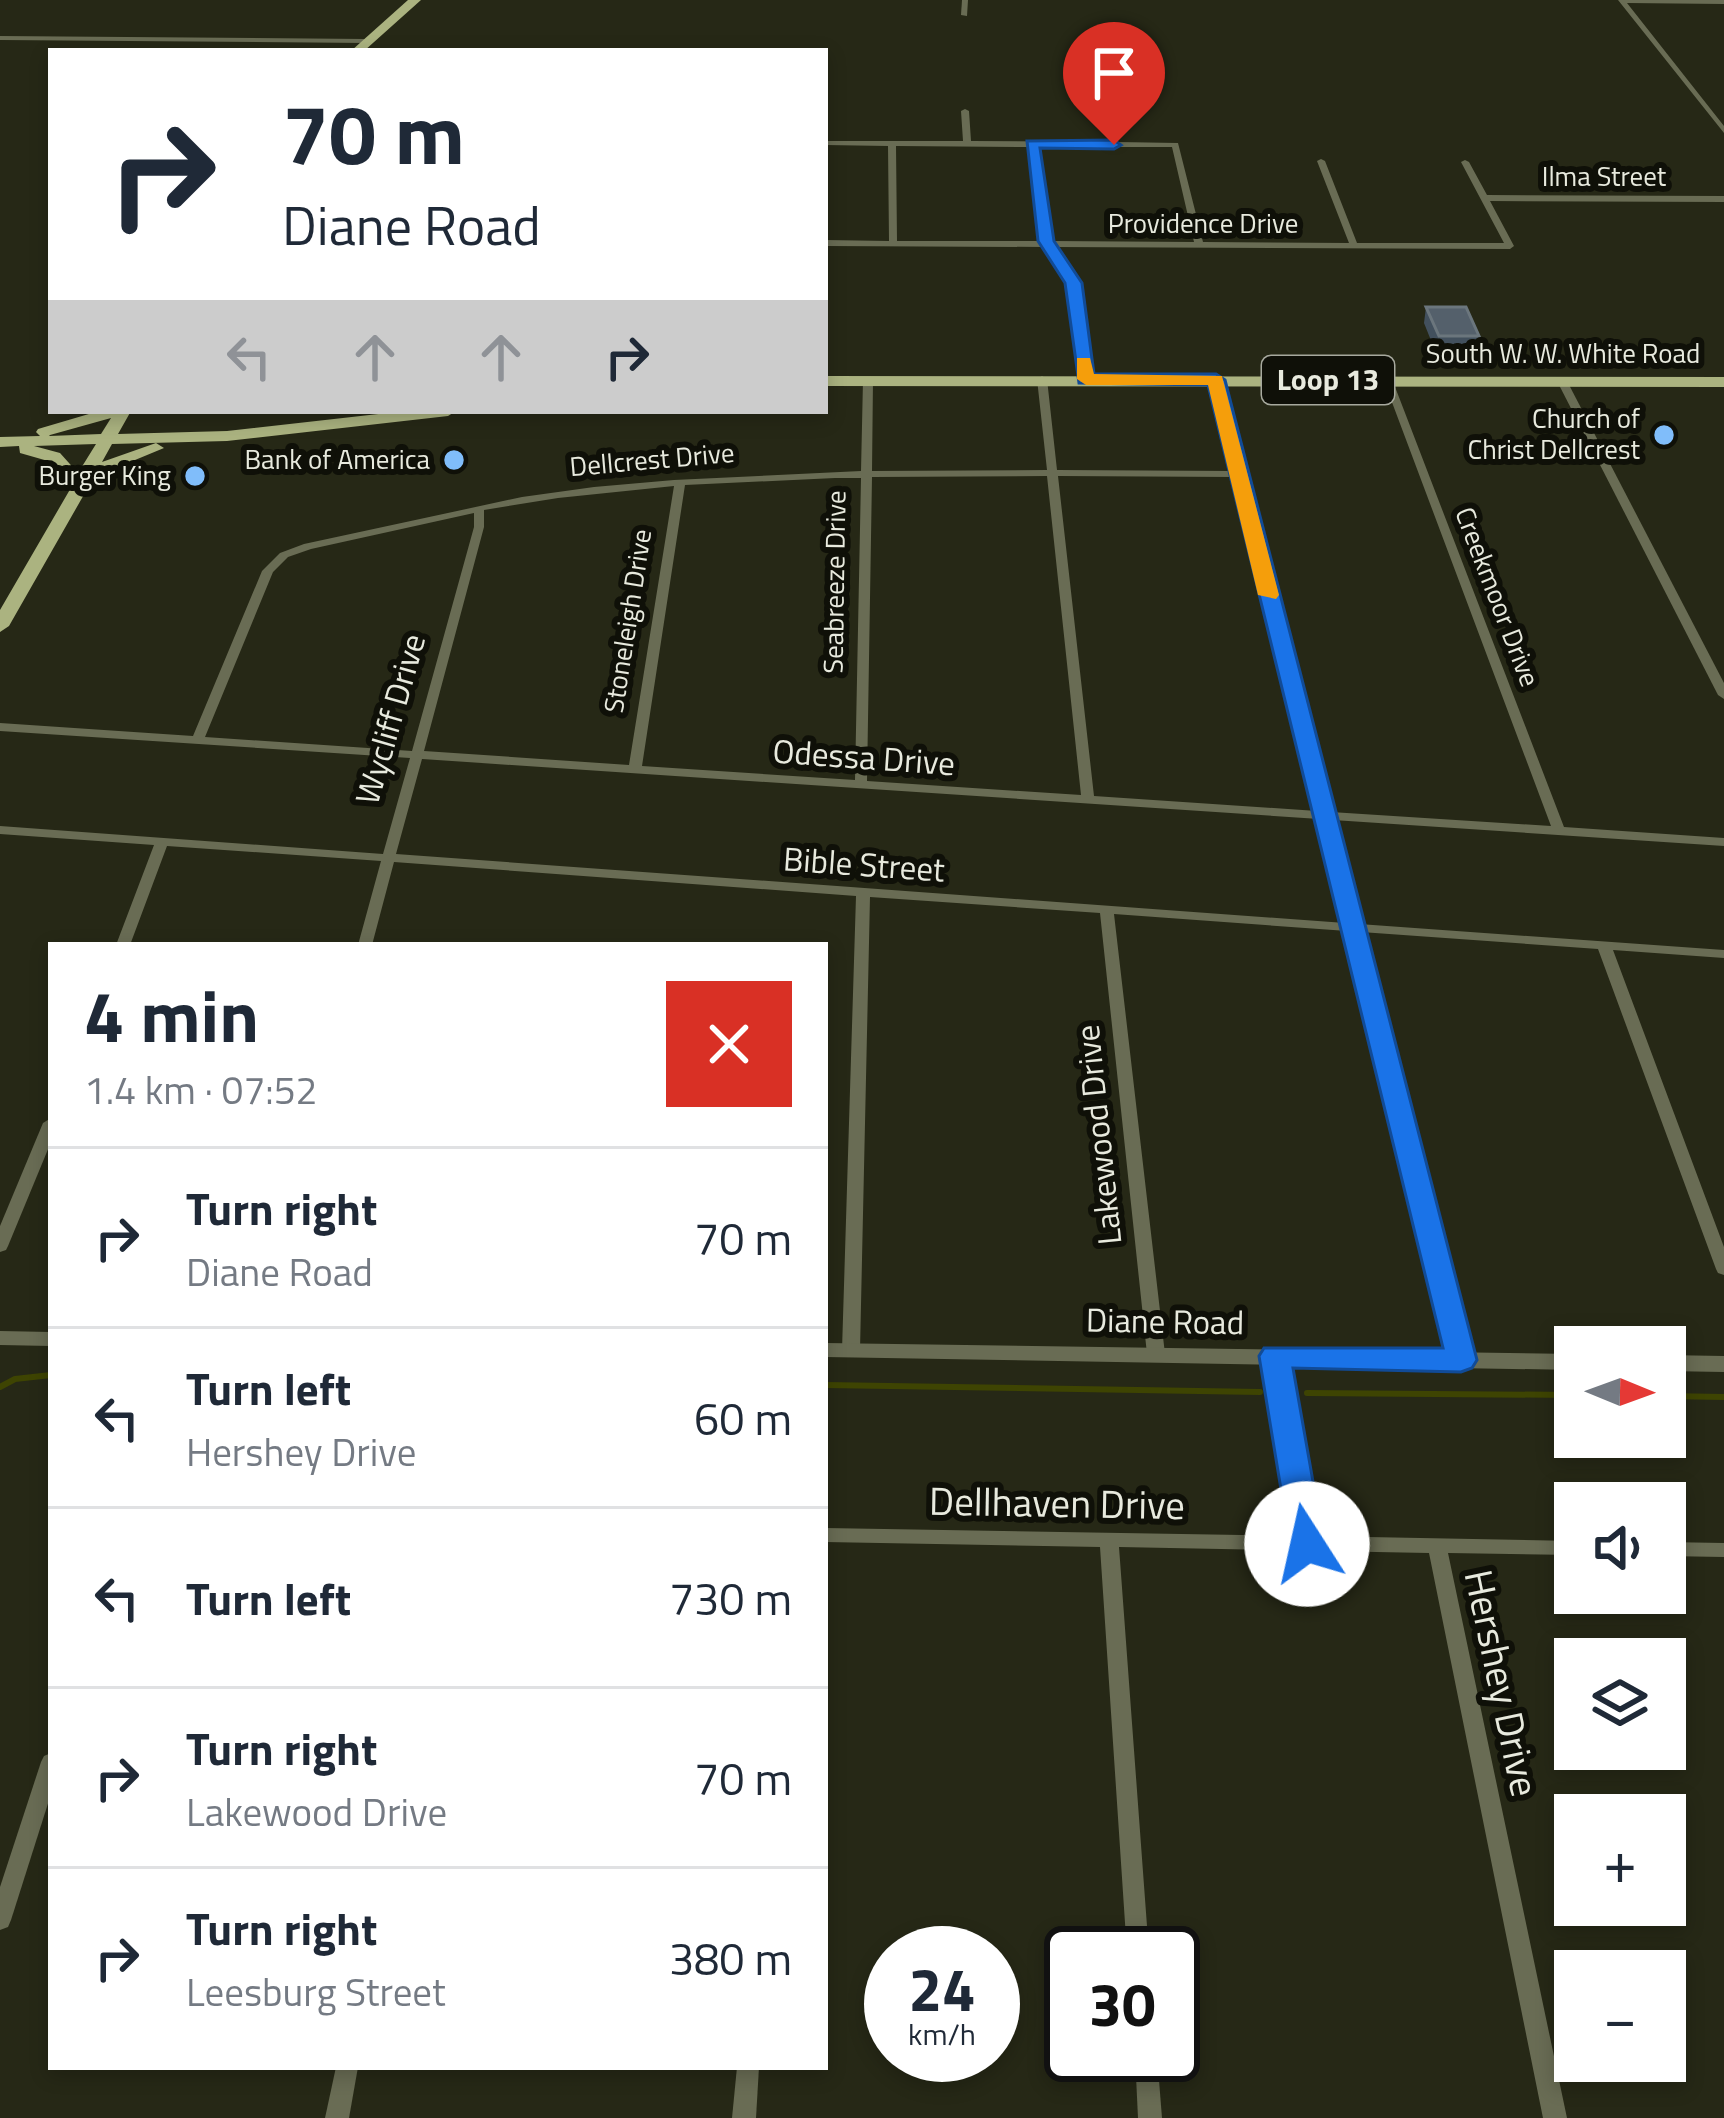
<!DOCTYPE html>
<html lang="en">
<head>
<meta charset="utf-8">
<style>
  body { margin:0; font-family:"Titillium Web",sans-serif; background:#f2f2f3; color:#1f2937; height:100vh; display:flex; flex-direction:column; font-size:45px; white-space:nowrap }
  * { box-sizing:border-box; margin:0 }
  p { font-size:39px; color:#747a83 }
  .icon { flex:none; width:66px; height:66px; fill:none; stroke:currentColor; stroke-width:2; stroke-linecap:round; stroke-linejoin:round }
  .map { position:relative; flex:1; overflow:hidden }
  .sheet { position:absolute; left:48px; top:942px; width:780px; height:1128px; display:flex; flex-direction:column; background:#fff; border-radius:0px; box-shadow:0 6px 18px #0003 }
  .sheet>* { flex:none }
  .banner { position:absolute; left:48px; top:48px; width:780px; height:366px; border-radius:0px; box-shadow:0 6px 18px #0003; background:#fff; color:#1f2937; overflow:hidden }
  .needle { width:78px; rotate:91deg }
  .fabs { position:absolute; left:1554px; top:1326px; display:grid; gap:24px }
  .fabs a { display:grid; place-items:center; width:132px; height:132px; border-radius:0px; background:#fff; box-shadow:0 6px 18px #0003; font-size:60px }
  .speed { position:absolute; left:864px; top:1926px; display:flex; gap:24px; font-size:60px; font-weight:700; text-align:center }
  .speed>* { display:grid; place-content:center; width:156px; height:156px; border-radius:50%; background:#fff; box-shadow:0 6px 18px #0003; line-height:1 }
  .speed small { font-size:30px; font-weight:400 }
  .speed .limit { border:6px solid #111; border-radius:18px; background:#fff; color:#111 }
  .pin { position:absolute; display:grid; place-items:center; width:102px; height:102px; color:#fff; margin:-123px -51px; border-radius:50% 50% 50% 0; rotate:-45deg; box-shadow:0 0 12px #0007 }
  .pin .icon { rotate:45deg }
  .me { position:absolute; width:132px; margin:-66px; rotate:350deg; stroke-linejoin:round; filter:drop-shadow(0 0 9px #0008) }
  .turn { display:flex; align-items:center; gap:42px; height:252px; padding:0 36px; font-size:54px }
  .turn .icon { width:156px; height:156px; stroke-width:2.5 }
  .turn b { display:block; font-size:84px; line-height:102px }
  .lanes { display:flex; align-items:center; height:114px; padding:0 36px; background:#0003; justify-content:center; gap:60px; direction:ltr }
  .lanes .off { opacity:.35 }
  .round { display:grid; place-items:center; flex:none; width:126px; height:126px; border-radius:0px; background:#f2f2f3 }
  .headline { display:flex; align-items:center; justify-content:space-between; height:204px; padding:0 36px }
  h1 { font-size:72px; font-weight:700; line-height:90px }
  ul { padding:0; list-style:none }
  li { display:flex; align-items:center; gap:36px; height:180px; padding:0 36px; border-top:3px solid #e0e1e3 }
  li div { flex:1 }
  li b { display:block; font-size:45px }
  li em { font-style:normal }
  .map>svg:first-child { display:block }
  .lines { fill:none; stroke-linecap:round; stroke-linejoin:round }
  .stream { stroke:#3e4402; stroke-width:6 }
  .minor { fill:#696c54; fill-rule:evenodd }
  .tertiary { fill:#696c54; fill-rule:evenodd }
  .primary { fill:#abb380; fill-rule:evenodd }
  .wall { fill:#42505d }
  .building { fill:#54606b; stroke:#6b767d; stroke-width:3 }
  .route { fill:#1a73e8; stroke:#114b97; stroke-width:3 }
  .slow { fill:#f59e0b }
  .poi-dot { fill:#80bdfa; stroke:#0f1008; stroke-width:4.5 }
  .labels { text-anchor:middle; stroke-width:12; stroke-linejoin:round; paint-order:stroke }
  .far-street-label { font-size:27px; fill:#e8eade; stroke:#0f1008 }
  .far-poi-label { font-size:27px; fill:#e8eade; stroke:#0f1008; text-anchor:end }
  .shield { fill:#0f1008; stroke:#a7a99e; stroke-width:3 }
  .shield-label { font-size:30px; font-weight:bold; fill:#e8eade }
  .street-label { font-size:33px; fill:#e8eade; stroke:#0f1008 }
  .near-street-label { font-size:39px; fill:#e8eade; stroke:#0f1008 }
</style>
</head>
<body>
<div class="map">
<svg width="1724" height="2118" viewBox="0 0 1724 2118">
  <rect width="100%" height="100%" fill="#262816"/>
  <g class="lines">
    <g class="stream">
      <path d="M825 1385 1260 1392"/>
      <path d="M0 1387 15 1379 51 1375"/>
      <path d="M1307 1393 1575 1395"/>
      <path d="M1665 1396 1724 1397"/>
    </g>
    <g class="minor">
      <path d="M962 0H968L967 16 961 15Z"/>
      <path d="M1618 0H1724V4L1627 3 1724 126V133Z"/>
      <path d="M0 36 366 39 370 41 366 43 0 40Z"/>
      <path d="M965 109 969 111 971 141 1110 142 1103 114 1107 112 1111 114 1118 142 1178 143 1203 242 1349 243 1317 161 1321 159 1325 161 1357 243H1504L1461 162 1465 160 1469 162 1487 195 1724 196V202L1490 201 1514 246 1510 249 1054 247 1079 283 1091 379 1086 382 1081 379 1069 283 1045 247 825 246V240L889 241 888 146 825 145V141H963L961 111ZM896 146 1028 147 1042 241H897ZM1036 147H1172L1194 242 1051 241Z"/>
      <path d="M1042 376 1047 379 1057 470 1233 471 1211 380 1216 377 1221 380 1331 812 1551 826 1384 381 1392 379 1564 827 1724 838V846L1333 820 1359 924 1724 950V958L1613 950 1724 1247V1275L1718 1273 1716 1269 1598 949 1361 932 1470 1360 1467 1364H1455L1452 1360 1347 931 1114 914 1165 1354 1162 1358H1150L1147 1354 1100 913 870 897 860 1350 857 1354H845L842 1350 856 896 394 862 372 945H358L381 861 167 846 130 945H116L154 845 0 834V826L383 854 410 758 0 731V723L193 736 262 571 280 553 304 544 522 497 594 487 674 480 861 471 863 380 868 377 873 380 872 471 1047 470 1037 379ZM1047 476 1081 795 867 781 872 477ZM1058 476 1235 477 1317 811 1094 796ZM835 478H861L855 780 642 766 685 485ZM674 486 629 765 424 751 484 527V510L558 498ZM474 513V527L412 751 205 737 273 572 288 557 311 549ZM422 759 1319 819 1345 923 396 854Z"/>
      <path d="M1562 378 1567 381 1724 683V699L1718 695 1557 381Z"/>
      <path d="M51 1118V1142L8 1246 6 1250 0 1252V1226L43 1123Z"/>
      <path d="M1275 1350 1281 1352 1284 1356 1315 1536 1575 1541V1555L1448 1553 1567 2118H1543L1429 1553 1119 1547 1149 1953H1127L1100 1547 825 1542V1528L1296 1536 1266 1356 1269 1352Z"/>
      <path d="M1665 1542 1724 1543V1557L1665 1556Z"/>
      <path d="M51 1753V1794L11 1920 8 1927 0 1930V1887L41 1762 44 1756Z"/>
      <path d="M1135 2055H1157L1162 2118H1138Z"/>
      <path d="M336 2067H358L349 2118H325Z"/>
      <path d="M737 2067H759L756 2118H732Z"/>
    </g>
    <g class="tertiary">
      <path d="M0 1331 51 1332V1346L0 1345Z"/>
      <path d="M825 1343 1575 1354V1370L825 1357Z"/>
      <path d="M1665 1355 1724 1356V1372L1665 1371Z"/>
    </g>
    <g class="primary">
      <path d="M408 0H421L364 51H351Z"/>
      <path d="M825 376 1724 377V387L825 386Z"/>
      <path d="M99 411H131L118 434 227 431 405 411H456L448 416 227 441 112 444 102 462 156 443 164 448 94 477 9 626 0 632V610L72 486 48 461 20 453 19 446 0 447V437L40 436 36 432 38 429ZM111 418 101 434 49 436 50 435ZM96 444 78 473 60 453 34 446Z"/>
    </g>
  </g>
  <path class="wall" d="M1426 307 1479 336 1477 353H1436L1424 323Z"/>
  <path class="building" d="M1426 307H1466L1479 336H1439Z"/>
  <path class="route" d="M1027 141 1114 140 1121 145 1114 149 1040 148 1054 241 1082 283 1094 374H1216L1225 380 1477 1360 1472 1368 1461 1372 1293 1368 1324 1544 1319 1553 1307 1557 1295 1553 1290 1544 1259 1356 1264 1348H1443L1208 385 1079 383 1065 283 1038 241Z"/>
  <path class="slow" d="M1077 358H1090L1094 374 1222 376 1279 595 1276 599 1258 595 1208 385H1086L1077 379Z"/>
  <g class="poi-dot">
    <circle cx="1664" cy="435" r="12"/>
    <circle cx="454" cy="460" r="12"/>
    <circle cx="195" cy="476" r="12"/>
  </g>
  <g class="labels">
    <g class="far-street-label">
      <text x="1604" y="186">Ilma Street</text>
      <text x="1203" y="233">Providence Drive</text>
      <text x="1563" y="363">South W. W. White Road</text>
      <text transform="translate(652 460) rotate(-5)" y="9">Dellcrest Drive</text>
      <text transform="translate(835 582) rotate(-89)" y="9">Seabreeze Drive</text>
      <text transform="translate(1497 597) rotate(69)" y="9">Creekmoor Drive</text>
      <text transform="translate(628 621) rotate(-81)" y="9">Stoneleigh Drive</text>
    </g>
    <g class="far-poi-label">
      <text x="1640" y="428">Church of<tspan x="1640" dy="31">Christ Dellcrest</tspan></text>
      <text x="430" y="469">Bank of America</text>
      <text x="171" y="485">Burger King</text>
    </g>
    <rect class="shield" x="1262" y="356" width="132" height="48" rx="9"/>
    <g class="shield-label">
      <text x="1328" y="390">Loop 13</text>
    </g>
    <g class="street-label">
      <text transform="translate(390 719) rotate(-74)" y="12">Wycliff Drive</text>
      <text transform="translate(864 757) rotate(4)" y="12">Odessa Drive</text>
      <text transform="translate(864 864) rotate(4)" y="12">Bible Street</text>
      <text transform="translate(1098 1135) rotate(-96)" y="12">Lakewood Drive</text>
      <text transform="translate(1165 1321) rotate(1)" y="12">Diane Road</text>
    </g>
    <g class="near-street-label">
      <text transform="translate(1057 1503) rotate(1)" y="14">Dellhaven Drive</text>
      <text transform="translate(1502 1683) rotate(78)" y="14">Hershey Drive</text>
    </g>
  </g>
</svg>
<div class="fabs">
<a><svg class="needle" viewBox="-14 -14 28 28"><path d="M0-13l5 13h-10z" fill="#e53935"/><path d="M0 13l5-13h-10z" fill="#747a83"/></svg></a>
<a><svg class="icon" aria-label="sound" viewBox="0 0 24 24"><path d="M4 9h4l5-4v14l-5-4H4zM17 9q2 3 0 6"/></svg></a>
<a><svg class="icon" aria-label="layers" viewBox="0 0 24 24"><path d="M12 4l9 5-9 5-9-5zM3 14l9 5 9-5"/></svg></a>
<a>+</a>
<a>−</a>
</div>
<div class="speed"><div>24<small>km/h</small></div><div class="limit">30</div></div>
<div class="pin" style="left:1114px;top:145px;background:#d93025"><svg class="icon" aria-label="arrive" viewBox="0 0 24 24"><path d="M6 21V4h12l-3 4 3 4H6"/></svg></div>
<svg class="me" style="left:1307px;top:1544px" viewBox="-20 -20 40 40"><circle r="19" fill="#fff"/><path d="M0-13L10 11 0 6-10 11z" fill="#1a73e8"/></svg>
<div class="banner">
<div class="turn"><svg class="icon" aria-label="right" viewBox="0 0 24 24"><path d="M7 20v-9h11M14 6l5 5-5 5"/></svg><div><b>70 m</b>Diane Road</div></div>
<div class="lanes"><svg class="icon off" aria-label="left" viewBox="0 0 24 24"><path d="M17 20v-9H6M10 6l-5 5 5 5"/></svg><svg class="icon off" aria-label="ahead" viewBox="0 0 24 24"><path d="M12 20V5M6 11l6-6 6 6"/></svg><svg class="icon off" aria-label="ahead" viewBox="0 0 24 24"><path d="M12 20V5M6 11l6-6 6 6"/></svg><svg class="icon" aria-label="right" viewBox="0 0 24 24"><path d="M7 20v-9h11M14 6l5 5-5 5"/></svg></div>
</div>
<section class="sheet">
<div class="headline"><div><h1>4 min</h1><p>1.4 km · 07:52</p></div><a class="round" style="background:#d93025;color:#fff"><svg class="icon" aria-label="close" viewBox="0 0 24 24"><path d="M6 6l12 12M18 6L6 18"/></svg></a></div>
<ul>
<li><svg class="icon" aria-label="right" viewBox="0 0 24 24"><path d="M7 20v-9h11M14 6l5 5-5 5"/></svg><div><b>Turn right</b><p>Diane Road</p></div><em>70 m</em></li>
<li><svg class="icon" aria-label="left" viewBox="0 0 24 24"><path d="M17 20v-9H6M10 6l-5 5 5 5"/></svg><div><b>Turn left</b><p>Hershey Drive</p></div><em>60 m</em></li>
<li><svg class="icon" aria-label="left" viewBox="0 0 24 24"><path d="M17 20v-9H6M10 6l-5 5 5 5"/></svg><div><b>Turn left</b></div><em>730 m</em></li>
<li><svg class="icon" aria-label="right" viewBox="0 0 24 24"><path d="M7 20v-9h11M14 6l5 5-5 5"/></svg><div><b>Turn right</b><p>Lakewood Drive</p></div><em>70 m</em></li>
<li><svg class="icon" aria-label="right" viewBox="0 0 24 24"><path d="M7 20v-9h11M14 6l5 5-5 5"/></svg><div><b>Turn right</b><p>Leesburg Street</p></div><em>380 m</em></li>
</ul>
</section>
</div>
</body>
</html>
